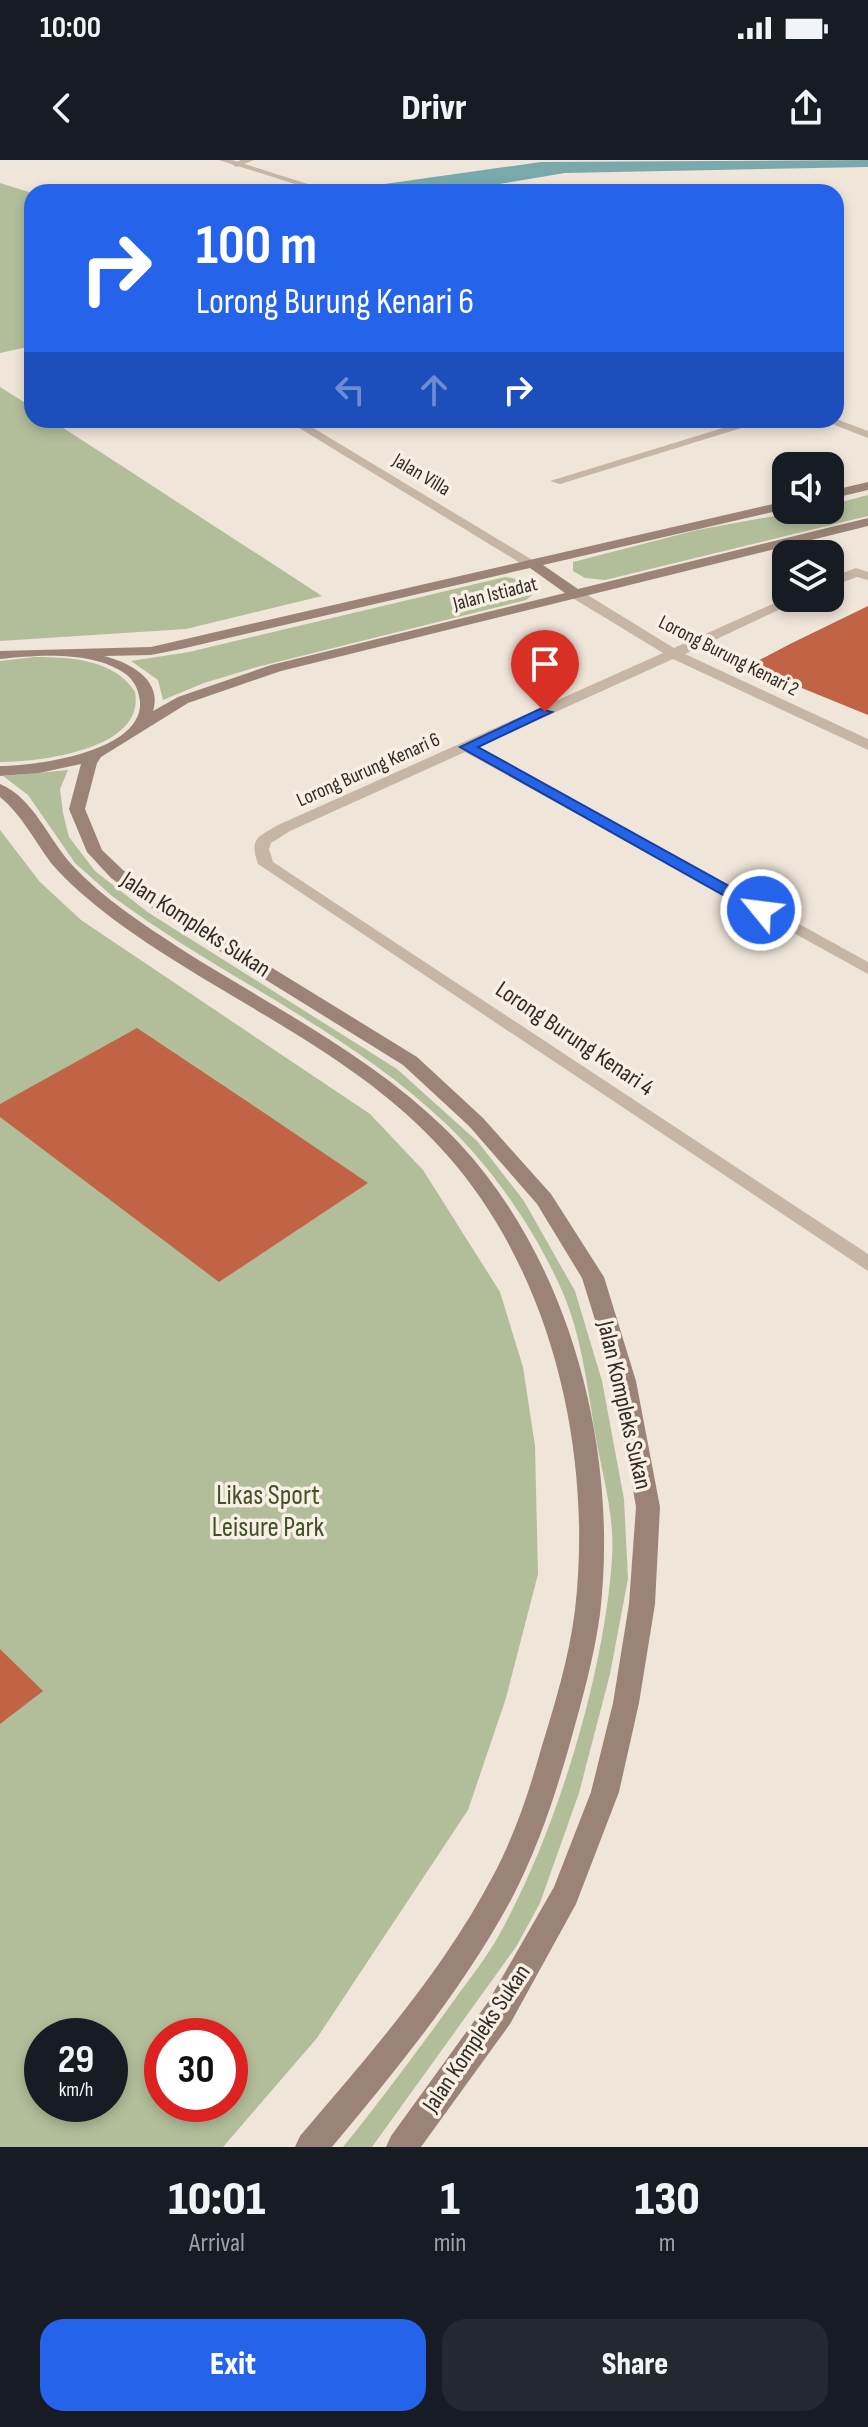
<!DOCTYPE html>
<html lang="en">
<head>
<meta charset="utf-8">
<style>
  body { margin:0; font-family:"Sofia Sans Condensed",sans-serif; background:#242831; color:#f1f3f6; height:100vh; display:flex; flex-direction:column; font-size:30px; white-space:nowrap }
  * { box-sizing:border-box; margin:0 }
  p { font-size:26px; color:#9ea1a6 }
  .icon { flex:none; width:44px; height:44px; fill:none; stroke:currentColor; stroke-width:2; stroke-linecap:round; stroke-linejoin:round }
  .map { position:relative; height:1987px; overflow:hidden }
  .side { display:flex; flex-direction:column; background:#171b24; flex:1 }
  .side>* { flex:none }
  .hud { position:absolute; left:24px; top:24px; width:820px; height:244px; border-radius:24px; box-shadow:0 4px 12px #0003; background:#2563eb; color:#fff; overflow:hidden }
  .buttons { position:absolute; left:772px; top:292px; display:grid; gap:16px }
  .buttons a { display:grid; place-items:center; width:72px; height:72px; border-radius:16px; background:#171b24; box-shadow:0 4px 12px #0003; font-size:40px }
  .speed { position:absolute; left:24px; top:1858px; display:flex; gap:16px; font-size:40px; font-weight:700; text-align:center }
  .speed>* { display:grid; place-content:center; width:104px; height:104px; border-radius:50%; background:#171b24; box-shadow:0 4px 12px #0003; line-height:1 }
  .speed small { font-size:20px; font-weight:400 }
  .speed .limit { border:12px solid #d22; background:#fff; color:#111 }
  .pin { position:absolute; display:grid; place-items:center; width:68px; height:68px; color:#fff; margin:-82px -34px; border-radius:50% 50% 50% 0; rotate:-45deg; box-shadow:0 0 8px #0007 }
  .pin .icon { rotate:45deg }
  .me { position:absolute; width:88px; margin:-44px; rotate:299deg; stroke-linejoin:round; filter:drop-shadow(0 0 6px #0008) }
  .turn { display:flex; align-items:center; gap:28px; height:168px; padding:0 40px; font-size:36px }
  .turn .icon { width:104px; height:104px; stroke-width:2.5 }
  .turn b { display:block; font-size:56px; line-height:68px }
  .lanes { display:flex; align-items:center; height:76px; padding:0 40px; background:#0003; justify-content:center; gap:40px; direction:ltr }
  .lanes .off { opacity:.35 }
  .eta { display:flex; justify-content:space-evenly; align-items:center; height:136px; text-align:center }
  .eta b { font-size:48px; font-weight:800; line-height:56px }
  .cta { display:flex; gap:16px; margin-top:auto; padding:16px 40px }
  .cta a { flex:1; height:92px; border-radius:24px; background:#2563eb; color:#fff; font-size:32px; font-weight:800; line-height:92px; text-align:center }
  .cta a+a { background:#242831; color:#f1f3f6 }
  .status { display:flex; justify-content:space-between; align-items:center; height:56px; padding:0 40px; background:#171b24; direction:ltr }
  .status svg { height:22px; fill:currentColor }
  header { display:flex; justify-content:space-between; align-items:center; height:104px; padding:0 40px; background:#171b24; font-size:36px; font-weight:800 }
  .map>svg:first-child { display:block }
  .green { fill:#b2be9a; fill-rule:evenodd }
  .water { fill:#79a9ac }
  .building { fill:#c16446 }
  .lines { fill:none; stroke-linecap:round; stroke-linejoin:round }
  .minor { fill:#c7b5a6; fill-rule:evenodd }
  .tertiary { fill:#c7b5a6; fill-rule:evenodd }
  .secondary { fill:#9b8477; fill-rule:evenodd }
  .route { fill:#2563eb; stroke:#184099; stroke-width:2 }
  .labels { text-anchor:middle; stroke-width:7; stroke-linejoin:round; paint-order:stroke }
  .far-street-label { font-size:20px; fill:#332b26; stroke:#f8efe5 }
  .street-label { font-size:24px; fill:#332b26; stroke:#f8efe5 }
  .near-park-label { font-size:28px; fill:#43512b; stroke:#f8efe5 }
</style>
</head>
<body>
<div class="status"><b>10:00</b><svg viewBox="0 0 49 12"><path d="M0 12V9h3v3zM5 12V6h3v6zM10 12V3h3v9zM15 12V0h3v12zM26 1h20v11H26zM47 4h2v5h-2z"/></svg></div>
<header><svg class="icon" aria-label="back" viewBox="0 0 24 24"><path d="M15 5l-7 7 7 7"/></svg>Drivr<svg class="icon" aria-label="share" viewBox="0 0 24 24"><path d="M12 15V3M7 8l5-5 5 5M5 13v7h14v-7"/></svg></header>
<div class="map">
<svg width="868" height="1987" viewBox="0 0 868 1987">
  <rect width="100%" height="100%" fill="#f0e5d9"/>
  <g class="green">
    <path d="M0 23 32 33V186L0 193Z"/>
    <path d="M0 227 32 247V260H51L322 436 186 469 0 481Z"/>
    <path d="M868 335V356L605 420 585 418 573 411V402L697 370 807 350H830V345Z"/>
    <path d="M505 417 528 421 537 431 526 440 257 507 204 523 163 540 158 520 131 501 189 492Z"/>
    <path d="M34 497C70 497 114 499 135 532 146 590 38 602 0 602V501Z"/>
    <path d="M68 610 60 629 63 653 69 677 95 711 149 753 397 909 478 982 524 1041 575 1131 602 1221 624 1339 628 1419 610 1514 579 1633 540 1743 516 1787 372 1987H343C382 1939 419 1889 455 1839 470 1818 487 1797 499 1775 556 1673 604 1516 612 1399 615 1360 604 1321 597 1284 588 1234 583 1180 563 1133 536 1071 493 1008 444 962 346 869 219 816 112 736L75 703 28 635 3 616Z"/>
    <path d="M0 670 40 722 81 760 370 954 423 1010 500 1132 523 1207 535 1286 538 1414 506 1538 468 1650 317 1878 223 1987H0ZM42 1876H110V1944H42ZM162 1876H230V1944H162Z"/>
  </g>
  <path class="water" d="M868 0V7L565 13 451 32H328L541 2Z"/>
  <g class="building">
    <path d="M868 446V555L748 506 790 484Z"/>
    <path d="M137 868 248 942 368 1023 219 1122 0 957V944Z"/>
    <path d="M0 1489 43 1531 0 1564Z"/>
  </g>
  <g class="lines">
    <g class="minor">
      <path d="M241 0H254L236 7 232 4Z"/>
      <path d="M286 260H300L539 404 527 407Z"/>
      <path d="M749 260H767L560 324 550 321Z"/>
      <path d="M856 408 868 412V420L857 417 830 427V418Z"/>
      <path d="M571 431H581L674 488 786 438H804L685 494 868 579V590L673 499 478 587 868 802V814L465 592 290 671 271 683 269 689 273 702 868 1094V1111L258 704C249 678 258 677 278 665L663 493 571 437Z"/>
    </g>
    <g class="tertiary">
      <path d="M219 0H232L333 32H320Z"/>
      <path d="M836 259 868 271V278L822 260Z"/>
    </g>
    <g class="secondary">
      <path d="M868 322V330L830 339V331Z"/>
      <path d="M786 341V349L543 405 578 429 868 358V366L281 511 188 543 101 597 97 603 85 649 102 690 123 710 175 748 417 897 483 958 551 1034 604 1117 636 1221 660 1347 655 1444 639 1543 619 1632 576 1744 510 1864 421 1987H386L391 1976 488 1842 554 1727 591 1632 613 1543 629 1444 636 1347 614 1221 582 1118 537 1044 469 966 403 905 163 756 111 718 87 692 69 649 81 604 39 613 0 616V606C35 606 143 592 140 542 139 531 135 522 127 515 94 490 38 495 0 499V491L151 487ZM530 408 565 433 271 505 178 537 153 551C163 519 128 502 104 496L151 495 181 489Z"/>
      <path d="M0 624C34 638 49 681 73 706 104 739 143 764 181 789 277 850 381 900 460 984 572 1105 619 1293 600 1454 594 1499 581 1543 569 1587 554 1639 537 1690 512 1738 463 1829 397 1909 332 1987H295L300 1976C370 1894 444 1810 494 1714 515 1674 529 1632 541 1589 555 1543 569 1498 575 1450 593 1294 553 1115 447 995 356 891 222 840 113 759 91 742 69 724 51 703 34 680 22 655 0 637Z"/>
    </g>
  </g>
  <path class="route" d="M540 549 552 552 478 587 767 747V753H755L460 587Z"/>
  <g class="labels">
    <g class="far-street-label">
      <text transform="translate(422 314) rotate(31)" y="7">Jalan Villa</text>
      <text transform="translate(495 433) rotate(-14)" y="7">Jalan Istiadat</text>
      <text transform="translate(729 495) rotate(27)" y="7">Lorong Burung Kenari 2</text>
      <text transform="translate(368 609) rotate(-24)" y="7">Lorong Burung Kenari 6</text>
    </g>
    <g class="street-label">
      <text transform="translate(196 764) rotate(33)" y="8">Jalan Kompleks Sukan</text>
      <text transform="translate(575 878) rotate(34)" y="8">Lorong Burung Kenari 4</text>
      <text transform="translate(625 1245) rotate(77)" y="8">Jalan Kompleks Sukan</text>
      <text transform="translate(476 1878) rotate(-56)" y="8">Jalan Kompleks Sukan</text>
    </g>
    <g class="near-park-label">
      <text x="268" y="1344">Likas Sport<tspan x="268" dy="32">Leisure Park</tspan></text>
    </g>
  </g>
</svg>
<div class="buttons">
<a><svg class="icon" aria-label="sound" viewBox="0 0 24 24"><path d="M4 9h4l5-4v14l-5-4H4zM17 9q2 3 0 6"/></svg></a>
<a><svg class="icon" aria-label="layers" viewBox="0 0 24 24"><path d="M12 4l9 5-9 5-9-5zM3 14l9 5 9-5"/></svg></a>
</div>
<div class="speed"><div>29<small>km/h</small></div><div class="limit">30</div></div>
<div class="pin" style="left:545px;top:552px;background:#d93025"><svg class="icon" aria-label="arrive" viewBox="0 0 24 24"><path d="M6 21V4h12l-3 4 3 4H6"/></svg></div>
<svg class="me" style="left:761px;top:750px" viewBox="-20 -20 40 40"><circle r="17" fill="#2563eb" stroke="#fff" stroke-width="3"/><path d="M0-11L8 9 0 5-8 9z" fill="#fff"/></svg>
<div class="hud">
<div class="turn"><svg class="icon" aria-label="right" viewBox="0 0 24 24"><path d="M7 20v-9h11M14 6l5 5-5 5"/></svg><div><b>100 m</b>Lorong Burung Kenari 6</div></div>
<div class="lanes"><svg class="icon off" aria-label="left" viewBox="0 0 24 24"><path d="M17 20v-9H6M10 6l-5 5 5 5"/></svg><svg class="icon off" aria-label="ahead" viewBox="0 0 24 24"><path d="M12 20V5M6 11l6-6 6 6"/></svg><svg class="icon" aria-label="right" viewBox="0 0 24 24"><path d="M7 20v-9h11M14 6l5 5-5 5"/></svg></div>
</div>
</div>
<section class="side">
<div class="eta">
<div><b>10:01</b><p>Arrival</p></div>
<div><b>1</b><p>min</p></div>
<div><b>130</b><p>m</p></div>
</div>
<div class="cta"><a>Exit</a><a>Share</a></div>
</section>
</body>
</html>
